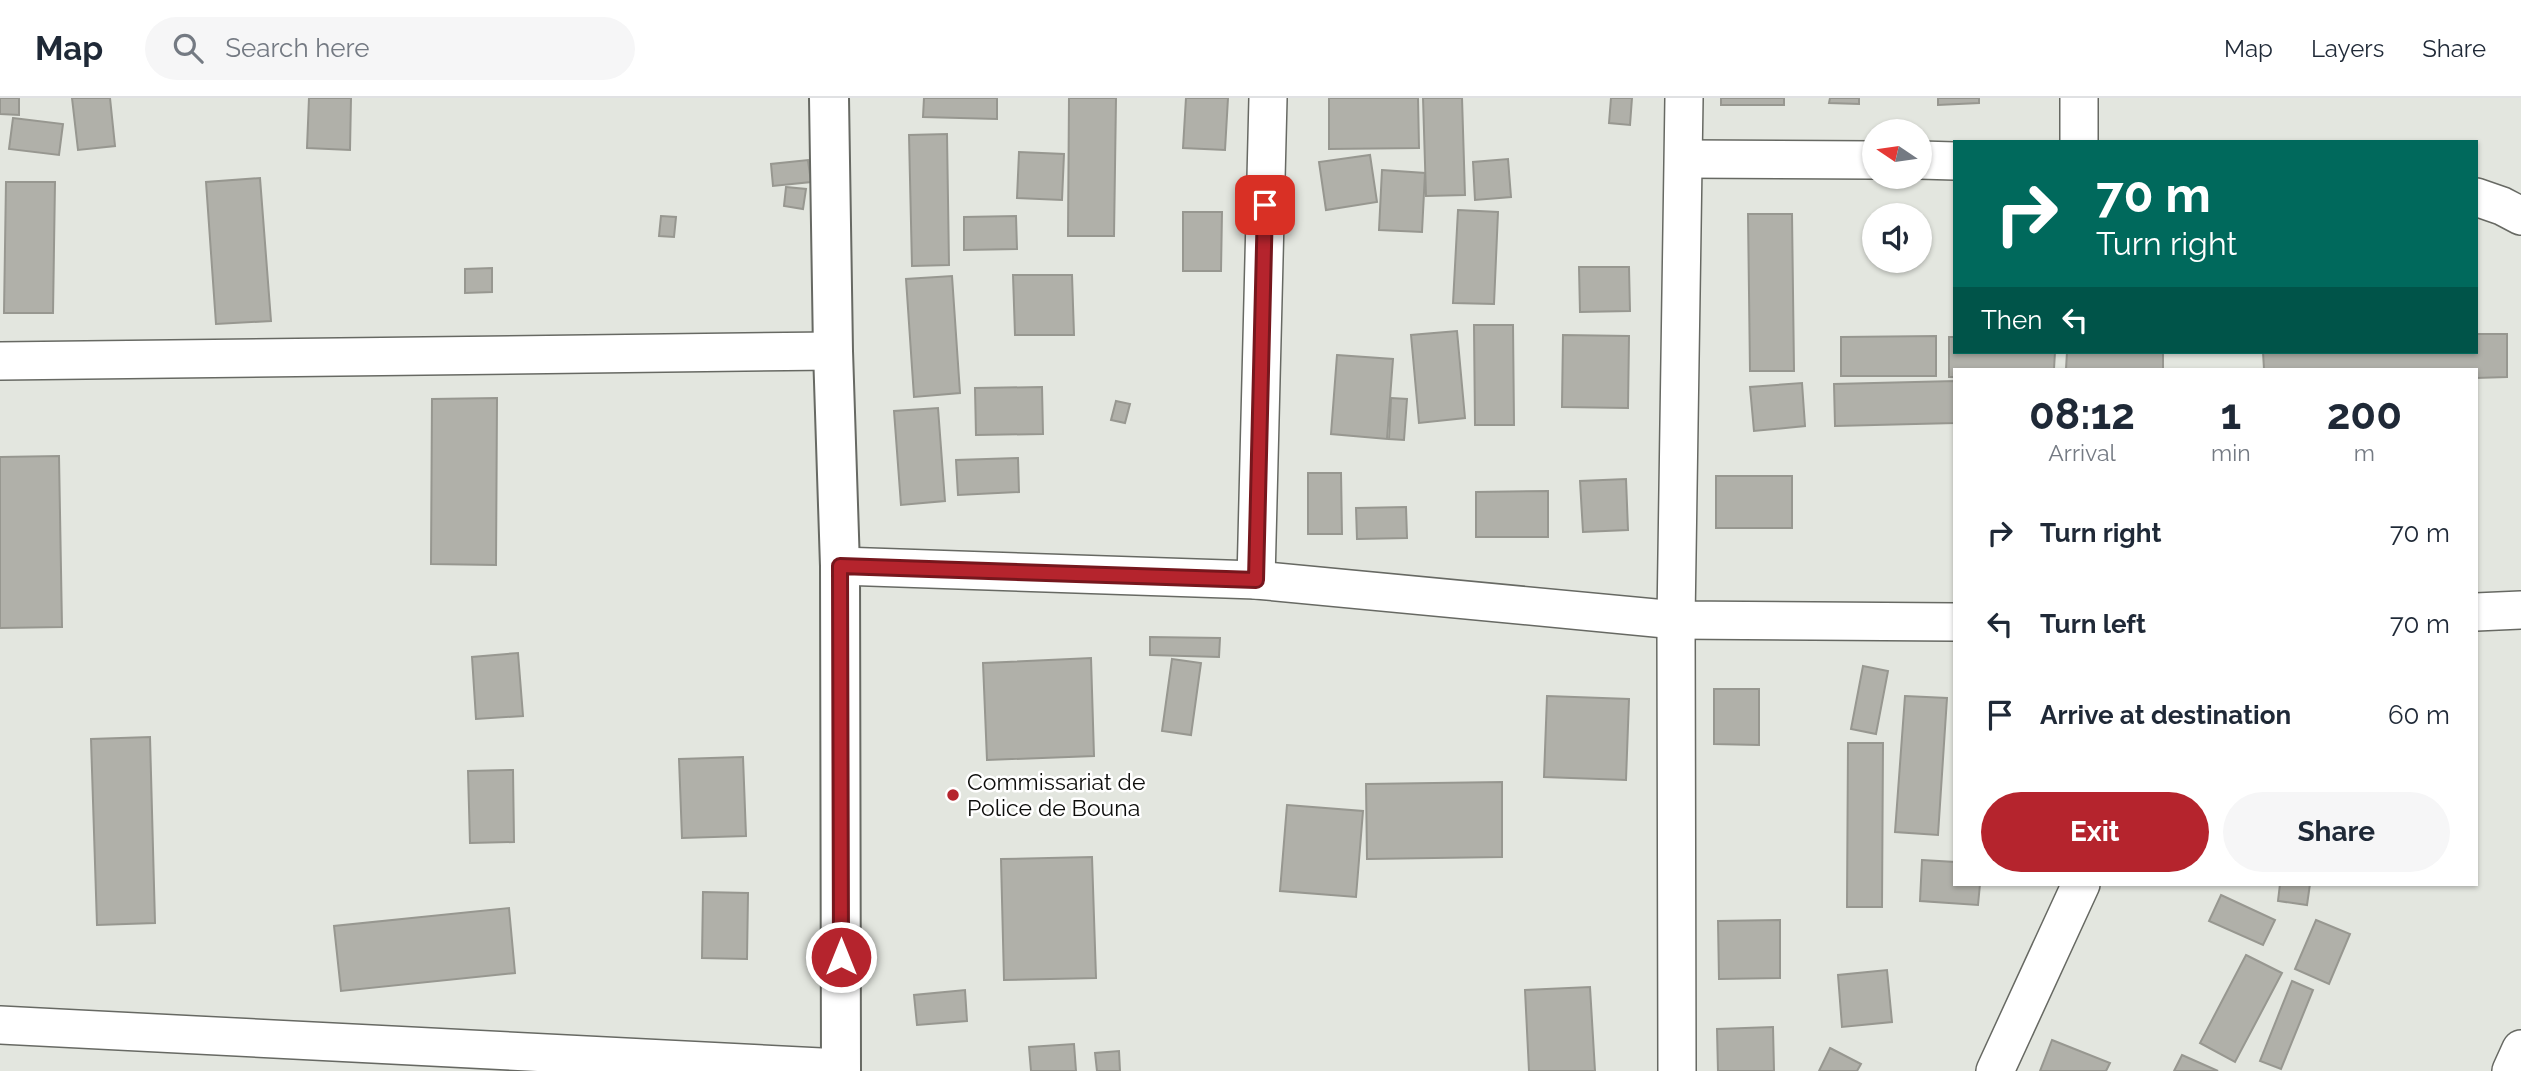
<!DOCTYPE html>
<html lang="en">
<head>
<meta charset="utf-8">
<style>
  body { margin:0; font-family:Raleway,sans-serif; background:#f6f6f7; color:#1f2937; height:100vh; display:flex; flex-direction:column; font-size:26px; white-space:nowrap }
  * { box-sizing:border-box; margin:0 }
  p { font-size:23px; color:#747a83 }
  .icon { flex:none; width:38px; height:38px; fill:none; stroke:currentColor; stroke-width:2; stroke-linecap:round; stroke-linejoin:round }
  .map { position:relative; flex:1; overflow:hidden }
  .panel { position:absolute; left:1953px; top:270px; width:525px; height:518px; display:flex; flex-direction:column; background:#fff; border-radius:0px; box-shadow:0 2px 5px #0004 }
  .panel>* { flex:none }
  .hud { position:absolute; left:1953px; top:42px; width:525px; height:214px; border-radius:0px; box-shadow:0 2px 5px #0004; background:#00695c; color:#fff; overflow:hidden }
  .needle { width:46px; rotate:283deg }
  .controls { position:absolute; left:1862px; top:21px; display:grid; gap:14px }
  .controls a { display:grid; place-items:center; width:70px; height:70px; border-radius:50%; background:#fff; box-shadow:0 2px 5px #0004; font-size:35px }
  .pin { position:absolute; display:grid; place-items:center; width:60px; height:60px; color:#fff; margin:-30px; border-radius:14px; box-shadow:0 4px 10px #0006 }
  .me { position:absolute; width:77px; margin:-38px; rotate:0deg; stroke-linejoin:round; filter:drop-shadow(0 0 5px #0008) }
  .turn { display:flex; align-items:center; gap:24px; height:147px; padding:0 28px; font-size:32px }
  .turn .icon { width:91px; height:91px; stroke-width:2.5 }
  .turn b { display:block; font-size:49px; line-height:60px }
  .then { display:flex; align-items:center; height:66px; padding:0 28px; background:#0003; gap:14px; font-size:26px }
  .eta { display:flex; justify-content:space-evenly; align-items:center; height:119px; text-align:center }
  .eta b { font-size:42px; font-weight:700; line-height:49px }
  .action { display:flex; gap:14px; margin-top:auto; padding:14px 28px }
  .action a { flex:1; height:80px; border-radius:42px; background:#b5242d; color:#fff; font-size:28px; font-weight:700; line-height:80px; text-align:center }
  .action a+a { background:#f6f6f7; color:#1f2937 }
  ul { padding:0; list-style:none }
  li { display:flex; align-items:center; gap:21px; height:91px; padding:0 28px }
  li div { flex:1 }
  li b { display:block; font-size:26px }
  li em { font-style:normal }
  header { display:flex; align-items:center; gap:42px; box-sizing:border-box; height:98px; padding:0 35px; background:#fff; border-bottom:2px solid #e0e1e3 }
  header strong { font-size:33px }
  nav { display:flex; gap:38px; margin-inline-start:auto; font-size:24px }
  .search { width:490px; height:63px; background:#f6f6f7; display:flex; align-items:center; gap:18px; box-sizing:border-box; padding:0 24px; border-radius:38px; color:#747a83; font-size:26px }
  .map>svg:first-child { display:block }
  .building { fill:#b0b0a9; stroke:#979790; stroke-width:2 }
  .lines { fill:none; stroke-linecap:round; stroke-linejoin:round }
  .minor-casing { stroke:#676963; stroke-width:40 }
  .primary-casing { stroke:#676963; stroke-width:42 }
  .minor { stroke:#fff; stroke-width:37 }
  .primary { stroke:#fff; stroke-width:38 }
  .route-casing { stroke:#76171d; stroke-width:18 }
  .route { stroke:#b5242d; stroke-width:12 }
  .poi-dot { fill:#b5242d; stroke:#fff; stroke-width:2.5 }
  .labels { text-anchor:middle; stroke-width:5; stroke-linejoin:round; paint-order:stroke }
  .poi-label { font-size:23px; fill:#0d0d0b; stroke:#fff; text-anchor:start }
</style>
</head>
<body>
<header>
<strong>Map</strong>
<div class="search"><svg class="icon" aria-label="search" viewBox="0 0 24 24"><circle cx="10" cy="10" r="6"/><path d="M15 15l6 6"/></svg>Search here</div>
<nav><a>Map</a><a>Layers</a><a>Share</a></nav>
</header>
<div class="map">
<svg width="2521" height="973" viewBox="0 0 2521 973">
  <rect width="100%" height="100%" fill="#e3e6df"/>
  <g class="building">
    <path d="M0 0H19V17L0 16Z"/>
    <path d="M72 0H110L115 48 78 52Z"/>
    <path d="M309 0H351L350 52 307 50Z"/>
    <path d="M924 0H997V21L923 19Z"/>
    <path d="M1069 0H1116L1114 138H1068Z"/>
    <path d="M1186 0H1228L1225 52 1183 50Z"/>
    <path d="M1329 0H1418L1419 50 1329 51Z"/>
    <path d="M1423 0H1462L1465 97 1426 98Z"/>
    <path d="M1611 0H1632L1630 27 1609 25Z"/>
    <rect x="1721" y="0" width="63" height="7"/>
    <path d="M1830 0H1859V6L1829 5Z"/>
    <path d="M1938 0H1979V5L1938 7Z"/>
    <path d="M13 20 63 26 59 57 9 51Z"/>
    <path d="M947 36 949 167 912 168 909 37Z"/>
    <path d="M1019 54 1064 56 1062 102 1017 100Z"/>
    <path d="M1370 57 1377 104 1326 112 1319 64Z"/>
    <path d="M1508 61 1511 99 1475 102 1473 64Z"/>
    <path d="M808 62 811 84 773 88 771 66Z"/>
    <path d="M1382 72 1425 75 1422 134 1379 132Z"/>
    <path d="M260 80 271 223 216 226 206 84Z"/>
    <path d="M6 84H55L53 215H4Z"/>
    <path d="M786 89 806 91 803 111 784 108Z"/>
    <path d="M1458 112 1498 114 1494 206 1453 205Z"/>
    <path d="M1183 114H1222L1221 173H1183Z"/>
    <path d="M1748 116H1792L1794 273H1750Z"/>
    <path d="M661 118 676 119 674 139 659 138Z"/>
    <path d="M1016 118 1017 151 964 152V119Z"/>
    <path d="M1579 169H1629L1630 213 1580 214Z"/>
    <path d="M492 170V194L465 195V171Z"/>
    <path d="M1013 177H1072L1074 237H1015Z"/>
    <path d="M952 178 960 295 914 299 906 181Z"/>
    <path d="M1474 227H1513L1514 327H1475Z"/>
    <path d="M1457 233 1465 320 1419 325 1411 237Z"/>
    <path d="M2476 236H2507V279L2476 280V271H2264L2263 254H2476Z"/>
    <path d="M1563 237 1629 238 1628 310 1562 309Z"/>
    <path d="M1936 238V278H1841V239Z"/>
    <path d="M1949 239H1955V254H2055L2054 271H1955V279H1949Z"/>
    <path d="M2067 254H2163V271H2066Z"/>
    <path d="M1337 257 1393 261 1387 341 1331 336Z"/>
    <path d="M1955 283V325L1835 328 1834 286Z"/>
    <path d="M1802 285 1805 328 1754 333 1750 289Z"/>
    <path d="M1042 289 1043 336 976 337 975 290Z"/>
    <path d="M497 300 496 467 431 466 432 301Z"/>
    <path d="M1391 300 1407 301 1404 342 1389 341Z"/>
    <path d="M1116 303 1130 306 1125 325 1111 322Z"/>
    <path d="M938 310 945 403 901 407 894 313Z"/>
    <path d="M59 358 62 529 0 530V359Z"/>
    <path d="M1018 360 1019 394 958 397 956 362Z"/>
    <path d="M1308 375H1341L1342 436H1308Z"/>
    <rect x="1716" y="378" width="76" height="52"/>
    <path d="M1626 381 1628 432 1583 434 1580 383Z"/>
    <path d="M1548 393V439H1476V394Z"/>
    <path d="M1406 409 1407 440 1357 441 1356 410Z"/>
    <path d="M1150 539 1220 540 1219 559 1150 557Z"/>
    <path d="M518 555 523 618 476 621 472 559Z"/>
    <path d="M1091 560 1094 658 987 662 983 565Z"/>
    <path d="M1172 561 1201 565 1191 637 1162 633Z"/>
    <path d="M1863 568 1888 573 1876 636 1851 631Z"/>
    <path d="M1714 591H1759V647L1714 646Z"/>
    <path d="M1547 598 1629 601 1626 682 1544 679Z"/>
    <path d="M1905 598 1947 600 1938 737 1895 734Z"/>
    <path d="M150 639 155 825 97 827 91 641Z"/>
    <path d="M1848 645H1883L1882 809H1847Z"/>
    <path d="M743 659 746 738 682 740 679 661Z"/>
    <path d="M513 672 514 744 470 745 468 673Z"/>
    <path d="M1502 684V759L1367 761 1366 686Z"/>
    <path d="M1287 707 1363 713 1356 799 1280 793Z"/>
    <path d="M1092 759 1096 880 1004 882 1001 761Z"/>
    <path d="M1922 762 1955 764V786H1980L1978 807 1920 803Z"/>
    <path d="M2280 786H2310L2307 807 2278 803Z"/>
    <path d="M703 794 748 795 747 861 702 860Z"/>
    <path d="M2221 797 2275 822 2263 847 2209 823Z"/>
    <path d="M509 810 515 875 341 893 334 828Z"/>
    <path d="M1780 822V880L1719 881 1718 823Z"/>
    <path d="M2316 822 2350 836 2329 886 2295 871Z"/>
    <path d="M2246 857 2282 875 2235 964 2200 945Z"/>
    <path d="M1887 872 1892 924 1842 929 1838 877Z"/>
    <path d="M2292 883 2313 892 2281 971 2260 963Z"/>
    <path d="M1590 889 1595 973H1529L1525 892Z"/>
    <path d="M965 892 967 923 917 927 914 897Z"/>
    <path d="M1773 929 1774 973H1718L1717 931Z"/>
    <path d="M2052 942 2110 965 2106 973H2040Z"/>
    <path d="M1074 946 1076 973H1031L1029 949Z"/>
    <path d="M1830 950 1861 966 1857 973H1819Z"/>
    <path d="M1119 953 1120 973H1097L1095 955Z"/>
    <path d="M2182 957 2218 973H2174Z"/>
  </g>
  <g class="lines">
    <defs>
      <g id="minor">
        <path d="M2079 44V0"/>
        <path d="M1685 61 1874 62"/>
        <path d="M1920 62 1955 63"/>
        <path d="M2476 99 2502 108 2521 118"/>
        <path d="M0 263 833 253"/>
        <path d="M840 468 1256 482 1676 522 1955 524"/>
        <path d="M1256 482 1268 0"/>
        <path d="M2476 514 2521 512"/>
        <path d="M0 927 841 970"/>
        <path d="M1677 973 1676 522 1684 0"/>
        <path d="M1995 973 2081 786"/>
        <path d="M2511 973 2521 951"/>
      </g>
      <path id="primary" d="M829 0 833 253 840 468 841 973"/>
    </defs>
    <use href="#minor" class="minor-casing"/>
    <use href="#primary" class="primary-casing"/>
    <use href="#minor" class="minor"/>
    <use href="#primary" class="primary"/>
  </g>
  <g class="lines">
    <defs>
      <path id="route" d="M841 859 840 468 1256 482 1265 107"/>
    </defs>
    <use href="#route" class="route-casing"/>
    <use href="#route" class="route"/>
  </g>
  <circle class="poi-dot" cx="953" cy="697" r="7"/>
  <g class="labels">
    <g class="poi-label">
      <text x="967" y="692">Commissariat de<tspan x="967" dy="26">Police de Bouna</tspan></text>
    </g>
  </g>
</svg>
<div class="controls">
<a><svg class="needle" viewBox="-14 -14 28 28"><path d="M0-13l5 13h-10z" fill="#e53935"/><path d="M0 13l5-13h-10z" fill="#747a83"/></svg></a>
<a><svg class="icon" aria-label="sound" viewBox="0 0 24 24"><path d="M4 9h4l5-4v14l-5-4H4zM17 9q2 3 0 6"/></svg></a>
</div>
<div class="pin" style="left:1265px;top:107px;background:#d93025"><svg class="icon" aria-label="arrive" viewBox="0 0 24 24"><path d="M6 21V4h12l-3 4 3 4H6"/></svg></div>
<svg class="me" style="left:841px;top:859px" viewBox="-20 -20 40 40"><circle r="17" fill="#b5242d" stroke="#fff" stroke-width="3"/><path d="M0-11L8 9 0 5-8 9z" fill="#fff"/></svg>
<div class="hud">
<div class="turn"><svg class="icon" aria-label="right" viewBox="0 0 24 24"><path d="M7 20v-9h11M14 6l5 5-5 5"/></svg><div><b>70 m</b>Turn right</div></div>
<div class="then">Then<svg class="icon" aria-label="left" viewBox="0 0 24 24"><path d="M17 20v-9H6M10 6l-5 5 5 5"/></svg></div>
</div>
<section class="panel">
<div class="eta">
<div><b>08:12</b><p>Arrival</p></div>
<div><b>1</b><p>min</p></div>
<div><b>200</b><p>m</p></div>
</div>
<ul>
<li><svg class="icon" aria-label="right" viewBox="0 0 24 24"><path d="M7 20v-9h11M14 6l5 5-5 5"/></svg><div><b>Turn right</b></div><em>70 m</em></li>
<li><svg class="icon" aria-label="left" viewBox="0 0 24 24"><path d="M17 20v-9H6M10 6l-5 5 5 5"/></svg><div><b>Turn left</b></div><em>70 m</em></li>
<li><svg class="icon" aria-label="arrive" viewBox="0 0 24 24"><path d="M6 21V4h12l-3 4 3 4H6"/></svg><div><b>Arrive at destination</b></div><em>60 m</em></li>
</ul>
<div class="action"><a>Exit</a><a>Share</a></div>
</section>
</div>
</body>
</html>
